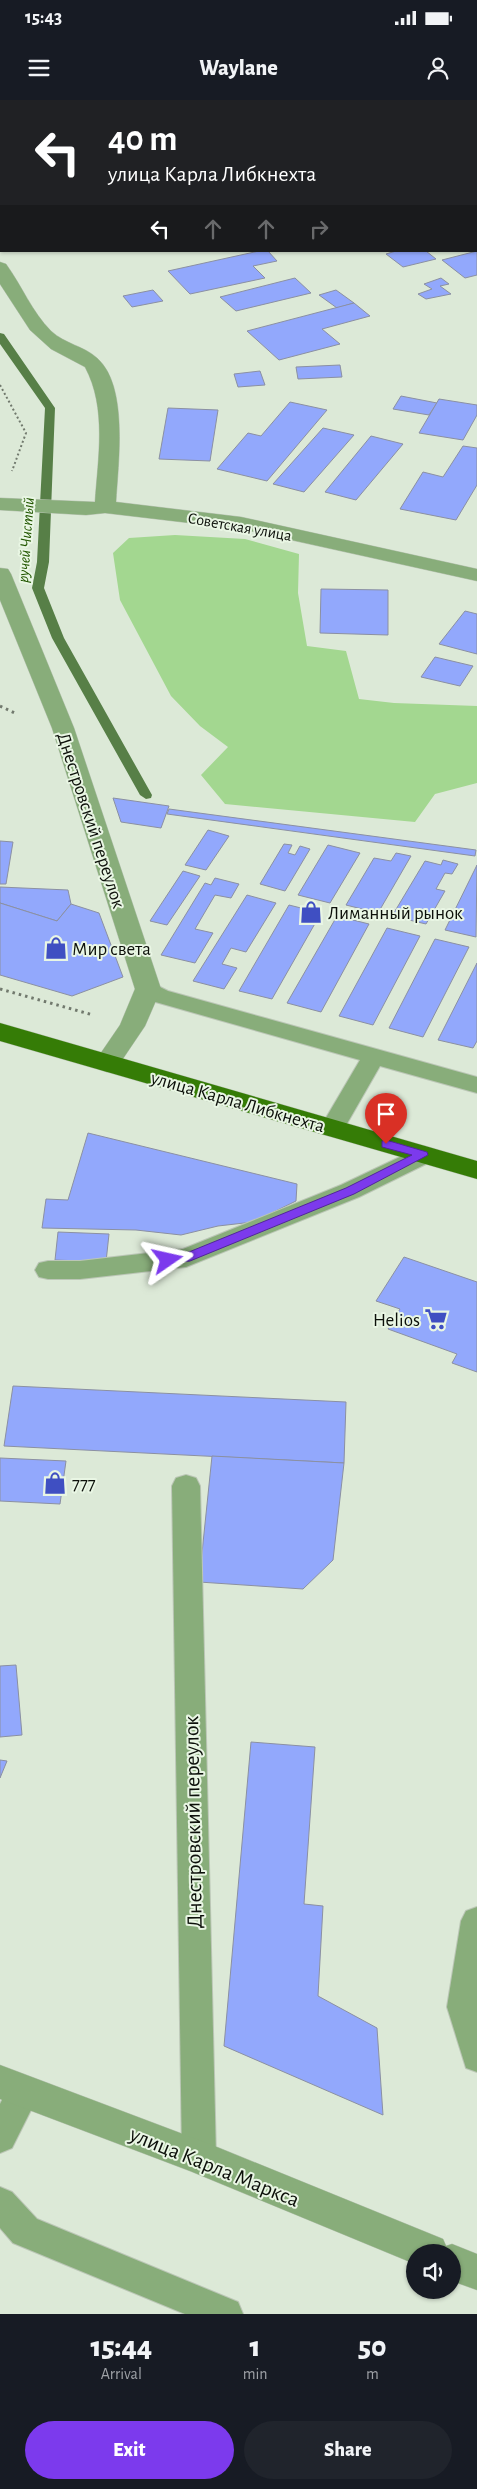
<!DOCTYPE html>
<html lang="en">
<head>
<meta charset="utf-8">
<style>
  body { margin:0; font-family:"Alegreya Sans",sans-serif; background:#20242c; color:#f1f3f6; height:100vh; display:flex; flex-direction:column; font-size:19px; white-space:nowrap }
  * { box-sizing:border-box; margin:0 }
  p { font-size:16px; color:#9ea1a6 }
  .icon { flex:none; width:28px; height:28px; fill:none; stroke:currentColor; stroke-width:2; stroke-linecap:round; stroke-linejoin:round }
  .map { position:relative; height:2214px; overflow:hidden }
  .sheet { display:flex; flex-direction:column; background:#171b24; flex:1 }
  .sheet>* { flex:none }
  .top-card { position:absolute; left:0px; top:0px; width:478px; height:152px; box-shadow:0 1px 4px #0004; background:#202124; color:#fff; overflow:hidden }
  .buttons { position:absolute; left:406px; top:2144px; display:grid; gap:10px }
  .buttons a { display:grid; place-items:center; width:55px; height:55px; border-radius:50%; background:#171b24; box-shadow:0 1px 4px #0004; font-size:25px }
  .pin { position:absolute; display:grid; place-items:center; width:42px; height:42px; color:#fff; margin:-51px -21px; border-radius:50% 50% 50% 0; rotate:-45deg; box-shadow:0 0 5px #0007 }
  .pin .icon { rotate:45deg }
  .me { position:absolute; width:55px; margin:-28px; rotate:79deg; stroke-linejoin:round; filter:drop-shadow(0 0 4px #0008) }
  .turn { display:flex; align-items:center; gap:18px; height:105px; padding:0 25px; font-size:22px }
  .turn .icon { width:65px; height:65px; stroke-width:2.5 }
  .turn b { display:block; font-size:35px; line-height:42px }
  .lanes { display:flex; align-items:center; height:48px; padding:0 25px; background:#0003; justify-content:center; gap:25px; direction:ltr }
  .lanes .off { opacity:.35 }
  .eta { display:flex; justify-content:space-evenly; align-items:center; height:85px; text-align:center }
  .eta b { font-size:30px; font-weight:800; line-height:35px }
  .primary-button { display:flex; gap:10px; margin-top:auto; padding:10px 25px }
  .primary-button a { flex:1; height:58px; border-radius:30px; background:#7c3aed; color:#fff; font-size:20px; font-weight:800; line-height:58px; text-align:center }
  .primary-button a+a { background:#20242c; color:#f1f3f6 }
  .status { display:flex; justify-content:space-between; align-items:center; height:35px; padding:0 25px; background:#171b24; direction:ltr }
  .status svg { height:14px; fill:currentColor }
  header { display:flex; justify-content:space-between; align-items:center; height:65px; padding:0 25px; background:#171b24; font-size:22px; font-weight:800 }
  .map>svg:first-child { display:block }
  .green { fill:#a3d790 }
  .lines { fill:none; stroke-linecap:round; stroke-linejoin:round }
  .stream { fill:#577f47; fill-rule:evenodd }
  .building { fill:#92a8fc; stroke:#8b90a2 }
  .lane-casing { stroke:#bbc6b6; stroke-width:2 }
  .street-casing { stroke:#bbc6b6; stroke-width:1 }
  .primary-casing { stroke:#bbc6b6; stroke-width:1 }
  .path-far1 { stroke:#71796d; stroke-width:2; stroke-dasharray:2 2.5; stroke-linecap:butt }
  .path { stroke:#71796d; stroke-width:3; stroke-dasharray:2.5 4; stroke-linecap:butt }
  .lane { fill:#88ad7a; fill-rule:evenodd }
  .street { fill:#88ad7a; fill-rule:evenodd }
  .primary { fill:#357c06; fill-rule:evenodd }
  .route { fill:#7c3aed; stroke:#51269a }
  .labels { text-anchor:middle; stroke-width:4; stroke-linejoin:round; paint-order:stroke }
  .far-street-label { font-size:16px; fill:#0c100a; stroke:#e9f6e4 }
  .far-water-label { font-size:16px; font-style:italic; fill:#225600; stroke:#e9f6e4 }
  .street-label { font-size:19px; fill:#0c100a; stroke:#e9f6e4 }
  .poi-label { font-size:19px; fill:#0c100a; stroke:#e9f6e4; text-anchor:start }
  .near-street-label { font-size:22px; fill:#0c100a; stroke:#e9f6e4 }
</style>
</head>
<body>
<div class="status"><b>15:43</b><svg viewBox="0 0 49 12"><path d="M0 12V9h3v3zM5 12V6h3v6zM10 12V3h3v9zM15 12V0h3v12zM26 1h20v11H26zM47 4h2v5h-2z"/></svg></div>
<header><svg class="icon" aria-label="menu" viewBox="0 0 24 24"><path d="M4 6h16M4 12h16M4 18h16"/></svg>Waylane<svg class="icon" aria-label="person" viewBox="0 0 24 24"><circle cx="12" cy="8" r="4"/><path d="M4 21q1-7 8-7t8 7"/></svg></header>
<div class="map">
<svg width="477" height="2214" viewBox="0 0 477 2214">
  <rect width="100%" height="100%" fill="#dce9d7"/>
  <path class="green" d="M175 435 245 439 299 454 298 493 307 546 346 551 359 599 394 603 477 606V683L435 694 415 722 225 704 201 675 228 647 200 626 171 596 120 500 113 453 129 438Z"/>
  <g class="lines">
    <path class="stream" d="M0 233 4 234 55 308 49 462 44 488 64 538 152 695 151 698 146 699 140 695 52 538 32 488 37 462 45 308 0 244Z"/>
  </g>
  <g class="building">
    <path d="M255 0H318L319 1H256Z"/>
    <path d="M447 0H477V23L476 1H440Z"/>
    <path d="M259 151H268L277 161 253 166 265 178 190 194 168 171Z"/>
    <path d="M396 151H426L436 159 403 167 386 154Z"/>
    <path d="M477 151V175L465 178 442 160Z"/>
    <path d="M295 178 311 193 236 211 220 197Z"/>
    <path d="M441 178 449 184 440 186 451 194 426 199 418 194 432 189 424 184Z"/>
    <path d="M153 190 163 201 132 207 123 196Z"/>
    <path d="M336 190 354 203 337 208 319 195Z"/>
    <path d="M354 203 370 216 322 229 340 244 279 260 247 231Z"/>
    <path d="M340 265 342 277 298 279 296 267Z"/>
    <path d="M260 271 265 285 238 287 234 274Z"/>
    <path d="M401 296 437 303 429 315 393 309Z"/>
    <path d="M439 299 477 305V315L463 340 419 333Z"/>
    <path d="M290 302 327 310 267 381 217 369 248 333 261 336Z"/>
    <path d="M168 308 218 310 210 361 159 359Z"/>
    <path d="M323 328 354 335 304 392 273 384Z"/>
    <path d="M371 336 403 344 356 400 325 392Z"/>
    <path d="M463 346 477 348V385L456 420 400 409 423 372 443 377Z"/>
    <path d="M321 489 388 490V535L320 533Z"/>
    <path d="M465 511 477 514V554L439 544Z"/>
    <path d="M435 557 473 566 460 586 421 577Z"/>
    <path d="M113 698 169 706 161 728 121 722Z"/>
    <path d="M169 709 476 750 475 756 167 714Z"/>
    <path d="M208 730 229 736 206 770 185 765Z"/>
    <path d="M0 741 13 742 6 784H0Z"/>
    <path d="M284 744 292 745 288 753 295 755 300 746 310 749 285 791 260 784Z"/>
    <path d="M328 745 360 753 330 803 298 795Z"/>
    <path d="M396 753 411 756 378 813 346 805 374 758 391 761Z"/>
    <path d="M443 760 458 764 452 774 445 773 436 789 445 791 426 824 392 816 425 761 441 765Z"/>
    <path d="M477 765 476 837 445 830Z"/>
    <path d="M183 771 200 776 167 825 150 821Z"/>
    <path d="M215 778 239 784 231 798 215 795 195 829 213 833 195 863 161 855 205 783 211 785Z"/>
    <path d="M0 787 68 790 71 804 57 821 0 803Z"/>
    <path d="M247 795 276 803 246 852 231 848 222 864 237 868 224 889 193 881Z"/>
    <path d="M0 803 57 821 71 804 99 813 123 877 72 896 0 875Z"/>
    <path d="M289 805 321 813 272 899 239 891Z"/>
    <path d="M337 816 369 824 321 912 287 903Z"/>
    <path d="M387 828 420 836 373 925 339 916Z"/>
    <path d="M435 839 469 847 423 937 389 928Z"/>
    <path d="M477 863V941L473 948 438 940Z"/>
    <path d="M88 1033 297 1084 296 1101 253 1122 218 1126 181 1135 136 1130 42 1128 46 1099 68 1100Z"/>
    <path d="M58 1132 109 1134 106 1162 55 1160Z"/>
    <path d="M404 1157 477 1182V1272L452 1263 457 1254 388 1229 400 1209 376 1201Z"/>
    <path d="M13 1286 346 1302 344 1363 4 1346Z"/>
    <path d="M212 1356 344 1363 333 1460 303 1489 199 1482Z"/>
    <path d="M0 1358 66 1361 60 1404 0 1401Z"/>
    <path d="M16 1565 22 1635 0 1637V1566Z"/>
    <path d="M251 1642 315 1647 304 1804 323 1806 318 1896 377 1928 383 2015 224 1946Z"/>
    <path d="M0 1660 7 1661 0 1678Z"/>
  </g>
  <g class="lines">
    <defs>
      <g id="lane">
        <path d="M148 881 168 891 477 977V993L380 966 341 1034 332 1036 323 1034 320 1028 360 960 152 901 140 894 136 889 140 884Z"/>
        <path d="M423 1046 432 1049 435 1055 432 1061 359 1097 186 1167 80 1179H48L39 1177 35 1170 39 1163 48 1161H80L183 1149 341 1085Z"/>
        <path d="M186 1375 196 1378 200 1386 216 2057 211 2068 199 2073 187 2068 182 2057 172 1386 176 1378Z"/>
        <path d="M477 1807V1972L466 1968 447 1907 461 1821 466 1811Z"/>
        <path d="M24 1977 36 1981 40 1992 12 2048 0 2053V2004L12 1981Z"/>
        <path d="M0 2087 12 2092 37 2119 238 2202 243 2214H185L13 2143 0 2128Z"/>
      </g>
      <g id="street">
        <rect x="344" y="0" width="17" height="1"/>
        <rect x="476" y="95" width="1" height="10"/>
        <path d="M0 162 6 164C22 186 32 212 51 231 65 244 84 246 97 258 129 286 118 364 116 402L241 417 477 469V481L241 429 105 413 86 415 0 410V398L95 402C98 357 107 308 85 267L51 249 30 230 0 184Z"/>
        <path d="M0 468 8 469 11 474 74 628 161 889 145 926 116 969 107 972 98 969 94 963 120 925 135 889 52 628 0 500Z"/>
        <path d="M0 1965 212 2045 443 2139 446 2146 452 2144 477 2154V2190L452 2181V2152H415V2164L190 2071 0 1999Z"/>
      </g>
      <path id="primary" d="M0 923 477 1061V1079L0 941Z"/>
    </defs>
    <use href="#lane" class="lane-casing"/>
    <use href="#street" class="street-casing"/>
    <use href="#primary" class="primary-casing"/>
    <path class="path-far1" d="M0 285 26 333 12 371"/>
    <g class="path">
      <path d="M0 606 17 614"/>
      <path d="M0 889 93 915"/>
    </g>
    <use href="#lane" class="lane"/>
    <use href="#street" class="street"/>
    <use href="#primary" class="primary"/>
  </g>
  <path class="route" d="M386 1040 427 1052 428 1055 354 1094 190 1161 168 1164 162 1160 168 1156 184 1154 346 1088 412 1055 382 1047V1041Z"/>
  <defs>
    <symbol id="shop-bare" viewBox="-9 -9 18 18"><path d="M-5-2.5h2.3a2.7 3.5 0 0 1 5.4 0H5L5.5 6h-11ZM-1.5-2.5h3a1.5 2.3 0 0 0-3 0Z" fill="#3f4fc2" stroke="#e9f6e4" stroke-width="2.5" paint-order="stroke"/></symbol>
    <symbol id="supermarket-bare" viewBox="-9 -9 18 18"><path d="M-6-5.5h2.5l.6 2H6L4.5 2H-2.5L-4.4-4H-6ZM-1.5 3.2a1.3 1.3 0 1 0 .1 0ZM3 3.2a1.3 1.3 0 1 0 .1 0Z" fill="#3f4fc2" stroke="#e9f6e4" stroke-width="2.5" paint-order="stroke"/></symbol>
  </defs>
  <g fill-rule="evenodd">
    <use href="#shop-bare" x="295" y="796" width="32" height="32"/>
    <use href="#shop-bare" x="40" y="832" width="32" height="32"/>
    <use href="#supermarket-bare" x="420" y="1203" width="32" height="32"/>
    <use href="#shop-bare" x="39" y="1367" width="32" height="32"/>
  </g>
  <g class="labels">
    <g class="far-street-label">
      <text transform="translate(240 426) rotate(10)" y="6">Советская улица</text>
    </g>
    <g class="far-water-label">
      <text transform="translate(25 440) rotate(-86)" y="6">ручей Чистый</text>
    </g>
    <g class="street-label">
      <text transform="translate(92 720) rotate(72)" y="7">Днестровский переулок</text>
      <text transform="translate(238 1001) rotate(16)" y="7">улица Карла Либкнехта</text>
    </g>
    <g class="poi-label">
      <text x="328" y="819">Лиманный рынок</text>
      <text x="72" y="855">Мир света</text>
      <text x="420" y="1226" text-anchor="end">Helios</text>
      <text x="72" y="1390">777</text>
    </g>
    <g class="near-street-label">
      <text transform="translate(192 1722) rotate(-91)" y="8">Днестровский переулок</text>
      <text transform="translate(215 2066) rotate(22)" y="8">улица Карла Маркса</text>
    </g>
  </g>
</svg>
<div class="buttons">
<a><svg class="icon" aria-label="sound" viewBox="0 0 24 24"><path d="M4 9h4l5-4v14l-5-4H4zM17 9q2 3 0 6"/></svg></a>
</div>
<div class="pin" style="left:386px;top:1044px;background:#d93025"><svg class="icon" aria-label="arrive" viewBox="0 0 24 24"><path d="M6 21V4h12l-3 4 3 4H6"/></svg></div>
<svg class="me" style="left:168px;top:1160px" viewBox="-20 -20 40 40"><path d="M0-17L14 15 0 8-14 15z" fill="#7c3aed" stroke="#fff" stroke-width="4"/></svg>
<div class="top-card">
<div class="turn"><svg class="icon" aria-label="left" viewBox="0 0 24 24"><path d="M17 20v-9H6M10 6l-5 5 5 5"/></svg><div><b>40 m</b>улица Карла Либкнехта</div></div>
<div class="lanes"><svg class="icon" aria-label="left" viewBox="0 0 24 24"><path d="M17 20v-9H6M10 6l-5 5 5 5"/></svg><svg class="icon off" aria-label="ahead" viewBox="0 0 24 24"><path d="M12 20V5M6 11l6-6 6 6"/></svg><svg class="icon off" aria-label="ahead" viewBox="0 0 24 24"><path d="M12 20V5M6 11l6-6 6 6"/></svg><svg class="icon off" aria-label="right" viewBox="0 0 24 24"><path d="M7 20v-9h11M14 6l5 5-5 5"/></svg></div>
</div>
</div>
<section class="sheet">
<div class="eta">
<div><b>15:44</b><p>Arrival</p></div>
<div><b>1</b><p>min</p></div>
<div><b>50</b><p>m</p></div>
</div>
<div class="primary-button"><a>Exit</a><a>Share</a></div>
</section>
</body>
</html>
